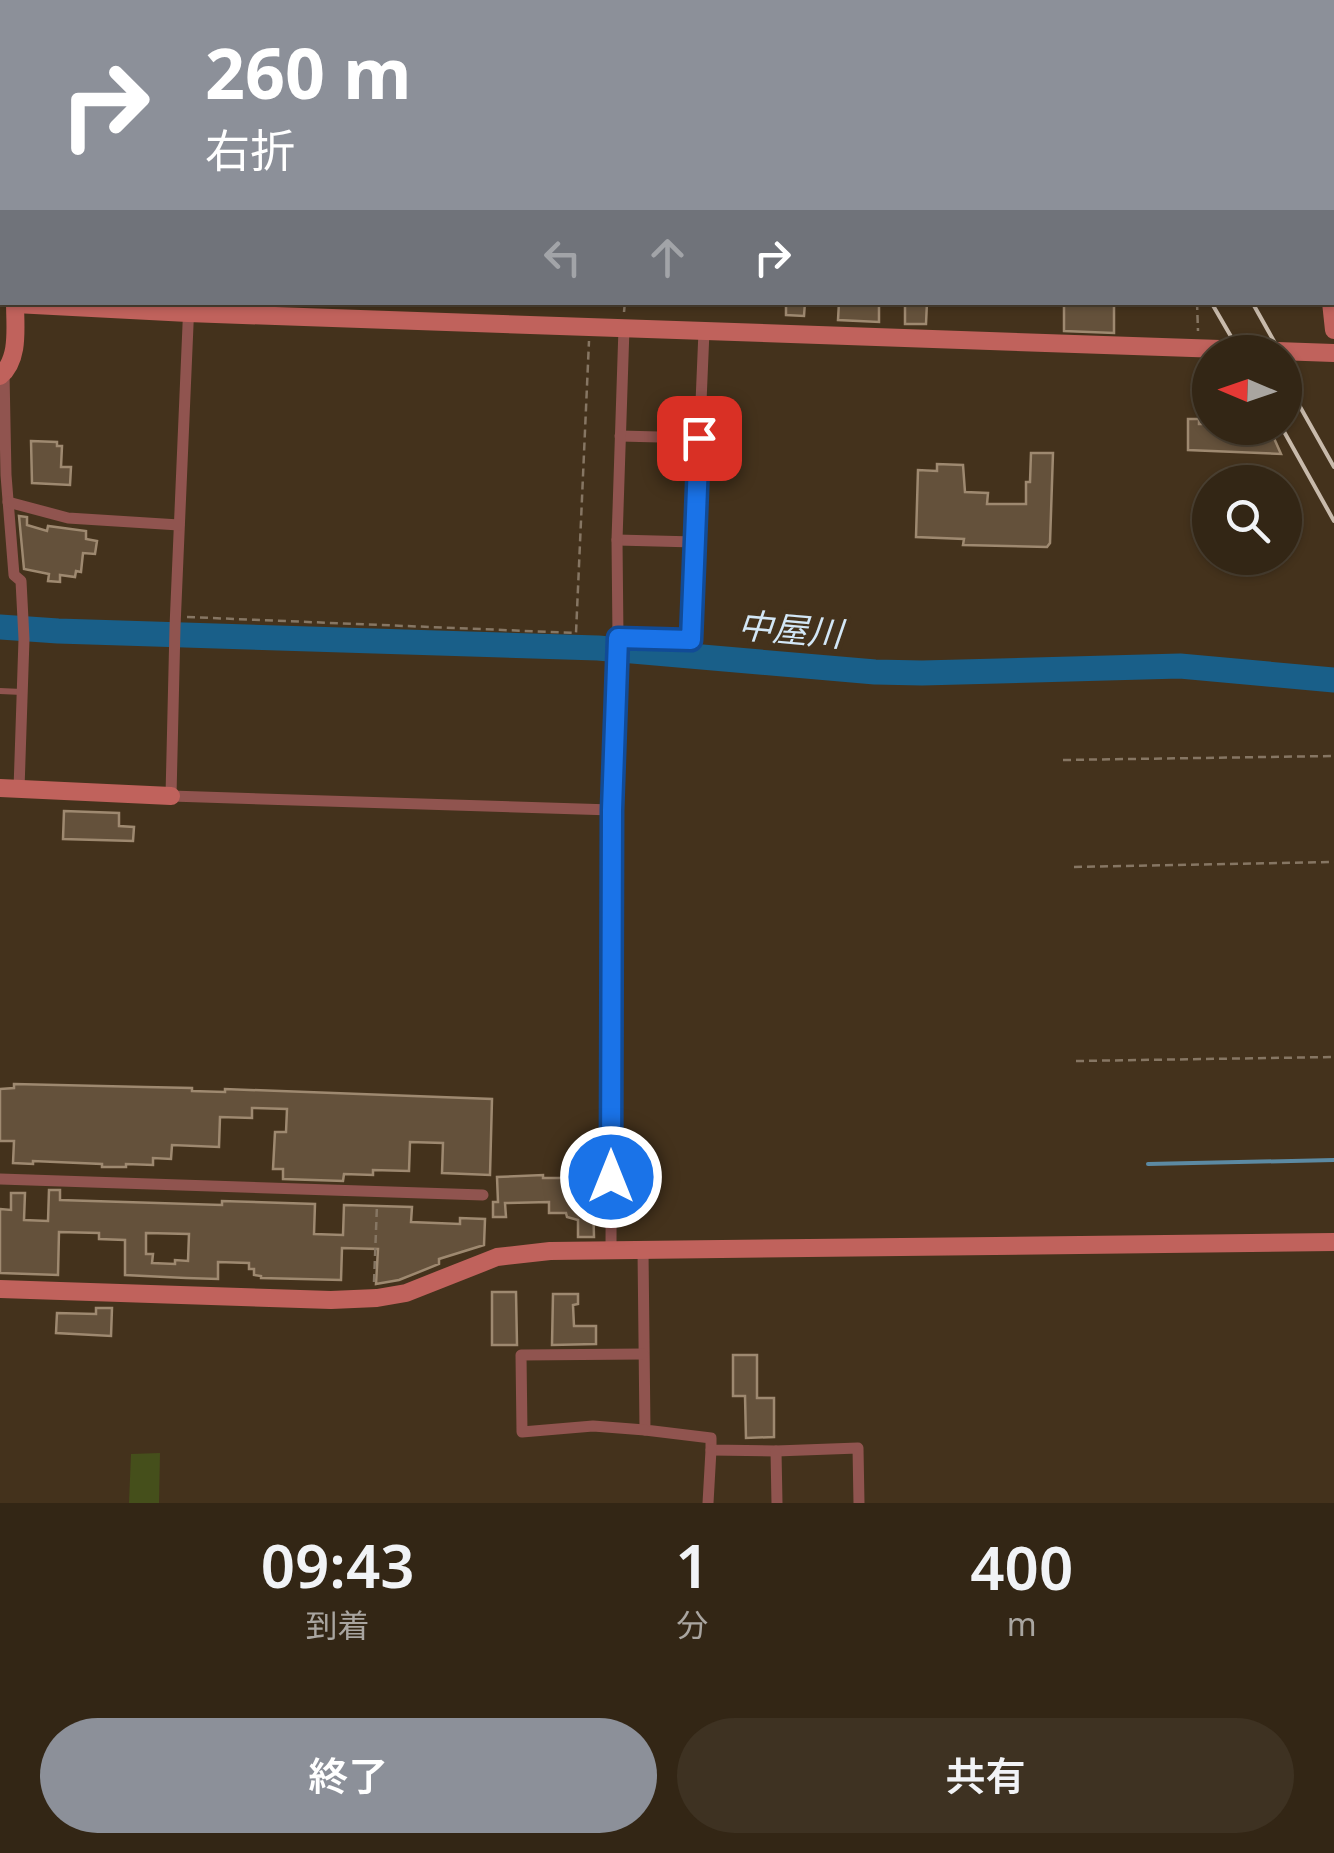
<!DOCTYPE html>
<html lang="ja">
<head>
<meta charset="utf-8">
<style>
  body { margin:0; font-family:"Noto Sans","Noto Sans JP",sans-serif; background:#3e3222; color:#f1f3f6; height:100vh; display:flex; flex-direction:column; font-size:38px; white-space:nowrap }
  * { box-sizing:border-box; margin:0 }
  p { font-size:32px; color:#a9a5a0 }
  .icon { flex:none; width:55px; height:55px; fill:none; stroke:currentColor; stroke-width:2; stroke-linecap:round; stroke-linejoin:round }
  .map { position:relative; height:1503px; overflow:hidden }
  .panel { display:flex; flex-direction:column; background:#332615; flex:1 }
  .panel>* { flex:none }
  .banner { position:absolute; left:0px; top:0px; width:1335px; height:305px; box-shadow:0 2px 8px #0004,0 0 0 2px #4e4334; background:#8c9099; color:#fff; overflow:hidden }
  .needle { width:65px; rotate:272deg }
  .controls { position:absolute; left:1192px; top:335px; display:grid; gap:20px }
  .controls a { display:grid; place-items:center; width:110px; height:110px; border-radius:50%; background:#332615; box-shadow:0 2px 8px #0004,0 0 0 2px #4e4334; font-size:50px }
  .pin { position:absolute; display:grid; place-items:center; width:85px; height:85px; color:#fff; margin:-42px; border-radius:20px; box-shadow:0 5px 15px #0006 }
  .me { position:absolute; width:110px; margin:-55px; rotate:0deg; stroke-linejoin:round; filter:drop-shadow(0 0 8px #0008) }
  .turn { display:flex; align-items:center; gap:35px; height:210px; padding:0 40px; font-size:45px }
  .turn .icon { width:130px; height:130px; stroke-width:2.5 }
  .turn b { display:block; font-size:70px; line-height:85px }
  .lanes { display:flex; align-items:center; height:95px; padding:0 40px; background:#0003; justify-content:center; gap:50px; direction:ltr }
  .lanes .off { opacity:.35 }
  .eta { display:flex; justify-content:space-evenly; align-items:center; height:170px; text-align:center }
  .eta b { font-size:60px; font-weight:600; line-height:70px }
  .primary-button { display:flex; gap:20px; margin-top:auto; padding:20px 40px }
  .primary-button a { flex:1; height:115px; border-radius:60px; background:#8c9099; color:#fff; font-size:40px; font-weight:600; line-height:115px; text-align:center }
  .primary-button a+a { background:#3e3222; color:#f1f3f6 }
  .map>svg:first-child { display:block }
  .green { fill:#454f1b }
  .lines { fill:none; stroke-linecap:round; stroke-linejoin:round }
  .stream { stroke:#5c8aa3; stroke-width:4 }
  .river { stroke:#195f89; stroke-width:25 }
  .building { fill:#64513b; stroke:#9e8970; stroke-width:2.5; fill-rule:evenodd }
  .path { stroke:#867663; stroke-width:2.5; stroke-dasharray:8 5; stroke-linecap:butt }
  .lane { stroke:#90544f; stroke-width:6 }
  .street { stroke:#90544f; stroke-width:11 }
  .secondary { stroke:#c0625c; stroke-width:18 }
  .rail { stroke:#c8baab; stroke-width:4 }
  .route-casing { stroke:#114b97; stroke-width:25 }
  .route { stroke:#1a73e8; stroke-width:18 }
  .labels { text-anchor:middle; stroke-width:9; stroke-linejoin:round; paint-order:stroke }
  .water-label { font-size:35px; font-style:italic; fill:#d3e7f6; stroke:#44321c }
</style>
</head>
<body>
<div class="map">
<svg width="1334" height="1503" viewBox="0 0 1334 1503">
  <rect width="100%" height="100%" fill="#44321c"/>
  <path class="green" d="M160 1453 159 1503H129L131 1454Z"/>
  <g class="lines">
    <g class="stream">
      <path d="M1260 0 1266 2"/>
      <path d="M1332 29H1334"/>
      <path d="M1148 1164 1334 1160"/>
    </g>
    <path class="river" d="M0 627 58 631 598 648 875 672 922 673 1180 666 1334 680"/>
  </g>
  <g class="building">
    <path d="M786 302H805L804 316 786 315Z"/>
    <path d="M839 302H879V322L838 320Z"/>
    <path d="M905 302H927L926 324H905Z"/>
    <path d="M1064 304 1114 305V333L1064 331Z"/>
    <path d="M1188 419H1199V424H1210V428H1261L1260 435 1273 436 1281 454 1188 450Z"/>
    <path d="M31 441 57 442V446H62L61 467H71L70 485 32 483Z"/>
    <path d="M1031 453H1053L1050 543 1047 547 963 545 964 539 916 537 918 470 937 471V464L963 465 965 492 988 493 987 504H1026V482H1030Z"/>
    <path d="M19 516 27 517V525L47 531 48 526 86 531V539L97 541 95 554 83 553 81 572 76 571 75 577 60 575V582L48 581 49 574 24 569Z"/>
    <path d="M64 811 119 813V826L134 827 133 841 63 839Z"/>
    <path d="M14 1084 145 1087 192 1088V1091L225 1092V1089L492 1099 490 1175 442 1173 443 1143 410 1142 409 1171 373 1170V1175L344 1174 343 1181 283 1179V1169H273L275 1132H286L287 1109 252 1108V1118L220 1117 219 1147 172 1145 171 1159 153 1158V1165L126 1164V1167H102V1164L33 1161V1164L13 1163 14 1141H0V1089L14 1088Z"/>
    <path d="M543 1175V1178H572L573 1200H593L594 1237H578V1220L567 1217 566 1213H549V1202L505 1203 506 1217H493V1202H498L497 1177Z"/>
    <path d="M49 1190H60V1200L222 1205V1201L315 1204 314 1234 343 1235 344 1205 412 1207 411 1222 460 1224V1218L485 1219 484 1245 439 1259V1264L399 1280 376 1284 378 1249 342 1248 341 1280 261 1278V1276L254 1275V1269H249V1263L218 1262V1279L186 1278 125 1275V1240L99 1239V1233L59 1232 58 1275 0 1273V1209L11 1210V1193H25L24 1220 48 1221ZM146 1233 189 1234 188 1261 175 1260V1264L152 1263 153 1254H146Z"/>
    <path d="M492 1292H516L517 1345H492Z"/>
    <path d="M553 1294H578V1304L573 1305 574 1326H596V1344L552 1345Z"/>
    <path d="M96 1308H112L111 1336 56 1333 57 1313 96 1314Z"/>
    <path d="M733 1355H757V1398H774V1437L746 1438 745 1396H733Z"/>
  </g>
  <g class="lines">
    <g class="path">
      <path d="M1027 0 1028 2"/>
      <path d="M634 2V0"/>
      <path d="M1197 302 1198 331"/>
      <path d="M624 312 625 302"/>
      <path d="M187 617 576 633 589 341"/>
      <path d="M1063 760 1334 756"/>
      <path d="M1074 867 1334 862"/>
      <path d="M1076 1061 1334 1057"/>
      <path d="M374 1282 377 1205"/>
    </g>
    <g class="lane">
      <path d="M0 54H2"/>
      <path d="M0 691 22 692"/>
    </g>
    <g class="street">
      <path d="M1102 0 1103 2"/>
      <path d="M196 2V0"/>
      <path d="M1130 2V0"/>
      <path d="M1332 49 1334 50"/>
      <path d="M1332 203H1334"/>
      <path d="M189 302 175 627 171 796 612 810 611 1251"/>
      <path d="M4 373 6 475 14 575 21 581 24 639 19 789"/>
      <path d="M620 436 699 438"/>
      <path d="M8 502 68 518 179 525"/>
      <path d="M617 540 695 542"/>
      <path d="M618 638 691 640 704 331"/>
      <path d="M612 810 618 638 617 540 624 328"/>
      <path d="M0 1179 483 1195"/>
      <path d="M643 1250 645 1430 711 1438V1450L776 1451 858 1448 859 1503"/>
      <path d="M643 1354 521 1355 522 1432 593 1426 645 1430"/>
      <path d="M776 1451 777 1503"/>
      <path d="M708 1503 711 1450"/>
    </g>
    <g class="secondary">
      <path d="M1305 2V0"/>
      <path d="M0 192 2 226"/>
      <path d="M1331 302 1334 330"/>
      <path d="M15 304 188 313 1334 353"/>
      <path d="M0 376C20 359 15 327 15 302"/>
      <path d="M0 788 171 796"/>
      <path d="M0 1289 331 1300 377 1298 406 1293 497 1257 550 1251 1334 1242"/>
    </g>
    <g class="rail">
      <path d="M1041 0 1043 2"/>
      <path d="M1082 0 1083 2"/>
      <path d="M1211 302 1240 352"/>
      <path d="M1252 302 1280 352"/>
      <path d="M1285 380 1334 467"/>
      <path d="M1282 428 1334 521"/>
    </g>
  </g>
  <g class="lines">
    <defs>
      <path id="route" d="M611 1177 612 810 618 638 691 640 699 438"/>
    </defs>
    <use href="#route" class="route-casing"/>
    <use href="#route" class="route"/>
  </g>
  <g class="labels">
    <g class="water-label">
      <text transform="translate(790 630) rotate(5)" y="12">中屋川</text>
    </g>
  </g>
</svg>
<div class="controls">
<a><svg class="needle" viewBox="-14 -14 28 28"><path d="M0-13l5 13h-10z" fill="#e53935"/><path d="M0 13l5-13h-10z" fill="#a9a5a0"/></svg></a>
<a><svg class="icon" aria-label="search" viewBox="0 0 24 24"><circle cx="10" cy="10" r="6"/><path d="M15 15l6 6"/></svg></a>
</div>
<div class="pin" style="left:699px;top:438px;background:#d93025"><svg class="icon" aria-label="arrive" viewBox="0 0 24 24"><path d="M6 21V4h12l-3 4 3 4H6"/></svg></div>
<svg class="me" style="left:611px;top:1177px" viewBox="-20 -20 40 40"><circle r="17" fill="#1a73e8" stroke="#fff" stroke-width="3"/><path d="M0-11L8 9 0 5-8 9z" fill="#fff"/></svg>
<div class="banner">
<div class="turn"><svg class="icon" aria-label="right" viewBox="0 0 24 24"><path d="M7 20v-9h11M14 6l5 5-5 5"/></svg><div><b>260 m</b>右折</div></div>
<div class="lanes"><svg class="icon off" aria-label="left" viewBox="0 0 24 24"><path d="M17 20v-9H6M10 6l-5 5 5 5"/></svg><svg class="icon off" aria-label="ahead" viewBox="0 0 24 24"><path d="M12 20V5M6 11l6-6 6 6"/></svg><svg class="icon" aria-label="right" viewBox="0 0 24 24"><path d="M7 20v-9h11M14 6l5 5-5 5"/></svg></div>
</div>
</div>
<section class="panel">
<div class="eta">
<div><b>09:43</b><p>到着</p></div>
<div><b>1</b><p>分</p></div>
<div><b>400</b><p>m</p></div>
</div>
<div class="primary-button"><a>終了</a><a>共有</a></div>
</section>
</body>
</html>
